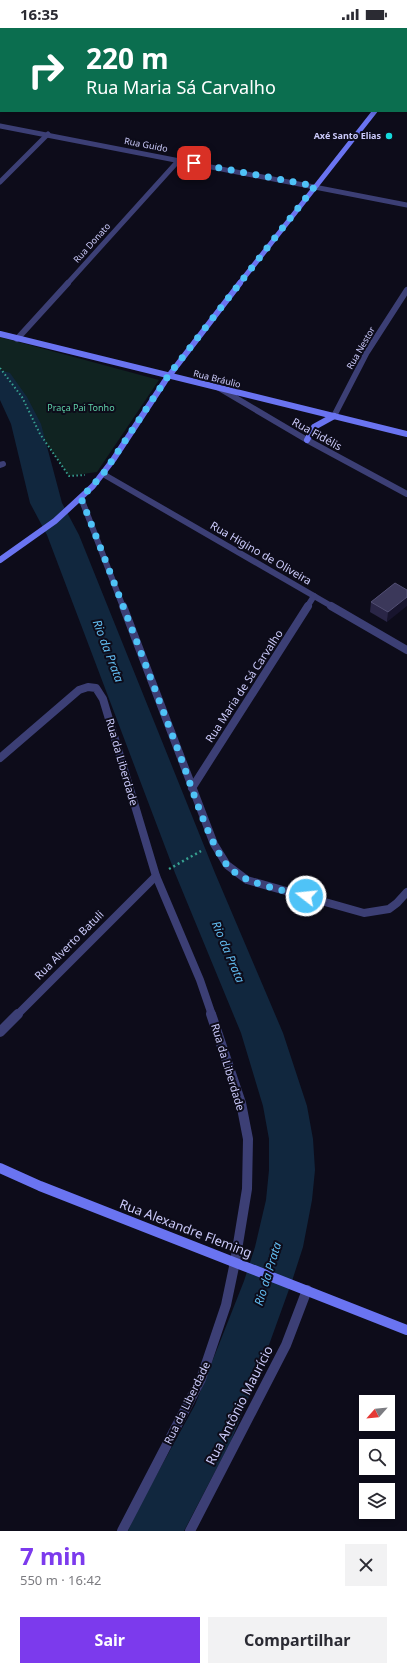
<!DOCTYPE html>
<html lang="pt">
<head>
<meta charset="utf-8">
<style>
  body { margin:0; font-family:"Noto Sans",sans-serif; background:#f2f2f3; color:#2b2b33; height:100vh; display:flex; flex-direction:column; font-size:15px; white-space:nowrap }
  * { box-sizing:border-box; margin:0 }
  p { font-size:13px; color:#7c7c81 }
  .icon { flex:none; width:22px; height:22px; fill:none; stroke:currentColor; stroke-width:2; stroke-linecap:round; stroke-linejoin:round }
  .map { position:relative; height:1503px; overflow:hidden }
  .sheet { display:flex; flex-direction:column; background:#fff; flex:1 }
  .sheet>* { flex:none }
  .top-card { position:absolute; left:0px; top:0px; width:407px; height:84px; box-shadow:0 2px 6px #0003; background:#0b6e4f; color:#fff; overflow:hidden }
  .needle { width:26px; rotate:243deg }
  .tools { position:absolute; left:359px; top:1367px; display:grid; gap:8px }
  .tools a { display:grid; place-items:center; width:36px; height:36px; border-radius:0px; background:#fff; box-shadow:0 2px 6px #0003; font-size:20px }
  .pin { position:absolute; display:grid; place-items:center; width:34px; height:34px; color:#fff; margin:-17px; border-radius:8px; box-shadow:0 2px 6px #0006 }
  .me { position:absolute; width:44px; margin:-22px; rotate:286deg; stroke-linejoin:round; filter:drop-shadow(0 0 3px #0008) }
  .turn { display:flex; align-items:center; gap:14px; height:84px; padding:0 20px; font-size:18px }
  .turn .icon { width:52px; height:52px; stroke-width:2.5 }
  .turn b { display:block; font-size:28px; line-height:34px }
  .round { display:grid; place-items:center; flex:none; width:42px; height:42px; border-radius:0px; background:#f2f2f3 }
  .overview { display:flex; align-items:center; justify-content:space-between; height:68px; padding:0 20px }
  h1 { font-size:24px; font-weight:700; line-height:30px; color:#7c3aed }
  .action { display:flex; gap:8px; margin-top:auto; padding:8px 20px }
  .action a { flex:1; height:46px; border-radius:0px; background:#7c3aed; color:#fff; font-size:16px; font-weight:700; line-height:46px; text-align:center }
  .action a+a { background:#f2f2f3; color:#2b2b33 }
  .status { display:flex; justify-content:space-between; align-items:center; height:28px; padding:0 20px; background:#fff; direction:ltr }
  .status svg { height:11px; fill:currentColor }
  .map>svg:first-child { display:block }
  .green { fill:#102321 }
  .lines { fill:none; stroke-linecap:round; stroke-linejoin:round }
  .river { fill:#11273e; fill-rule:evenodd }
  .path-far1 { stroke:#37a191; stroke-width:2; stroke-dasharray:1.5 2.5; stroke-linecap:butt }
  .path { stroke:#37a191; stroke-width:2.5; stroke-dasharray:2 3; stroke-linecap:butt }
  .lane { stroke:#3c3f75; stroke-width:10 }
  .street-far3 { stroke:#3c3f75; stroke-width:5 }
  .street-far2 { stroke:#3c3f75; stroke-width:6 }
  .street-far1 { stroke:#3c3f75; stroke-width:8 }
  .street { stroke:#3c3f75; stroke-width:10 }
  .secondary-far2 { stroke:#6a74f1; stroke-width:5 }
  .secondary-far1 { stroke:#6a74f1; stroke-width:6 }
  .secondary { stroke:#6a74f1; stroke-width:10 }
  .wall { fill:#2a2647 }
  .shaded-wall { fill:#17142d }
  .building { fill:#3b385a; stroke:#524f73 }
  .route { stroke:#4fc3f7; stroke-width:7; stroke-dasharray:0 12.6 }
  .poi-dot { fill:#15dbdc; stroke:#0d0c1a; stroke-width:1.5 }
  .labels { text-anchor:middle; stroke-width:4; stroke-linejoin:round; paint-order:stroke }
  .far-poi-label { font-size:9px; font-weight:bold; fill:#cbcafa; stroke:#0d0c1a; text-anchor:end }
  .far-street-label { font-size:9px; fill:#cbcafa; stroke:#0d0c1a }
  .far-park-label { font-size:9px; fill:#5fd2aa; stroke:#0d0c1a }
  .street-label { font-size:11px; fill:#cbcafa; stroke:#0d0c1a }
  .water-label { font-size:12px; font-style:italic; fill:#62bcf0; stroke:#0d0c1a }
  .near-street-label { font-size:13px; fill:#cbcafa; stroke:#0d0c1a }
</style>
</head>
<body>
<div class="status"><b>16:35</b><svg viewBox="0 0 49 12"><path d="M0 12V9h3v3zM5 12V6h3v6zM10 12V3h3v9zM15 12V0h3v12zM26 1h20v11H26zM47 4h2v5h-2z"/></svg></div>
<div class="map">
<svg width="407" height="1503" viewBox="0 0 407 1503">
  <rect width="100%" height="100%" fill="#0d0c1a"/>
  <path class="green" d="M0 309 159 352 97 444 69 448 40 406 22 369 0 340Z"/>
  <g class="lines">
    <path class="river" d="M0 342 10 345 27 369 41 396 62 475 79 507 215 845 283 1005 307 1078 313 1111 315 1142 312 1172 303 1219 292 1253 261 1339 231 1413 184 1503H128L136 1484 195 1377 244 1253 255 1219 266 1172 269 1142V1111L263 1078 241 1005 175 845 47 507 30 475 11 396 0 372Z"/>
    <path class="path-far1" d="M0 340 22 369 40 406 69 448 85 447"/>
    <path class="path" d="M169 841 201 823"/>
    <g class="lane">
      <path d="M122 1503 201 1351 226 1277 235 1234"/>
      <path d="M190 1503 286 1317 307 1262"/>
    </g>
    <g class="street-far3">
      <path d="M303 0 309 1"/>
      <path d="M0 98 407 177"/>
      <path d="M0 154 48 106"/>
      <path d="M67 256 179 132"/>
    </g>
    <g class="street-far2">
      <path d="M17 311 68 255"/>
      <path d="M219 360 307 412 407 466"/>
      <path d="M334 388 367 324 407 262"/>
      <path d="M0 437 3 436"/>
      <path d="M103 446 333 579"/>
      <path d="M81 470 123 579"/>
      <path d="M307 579 314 568"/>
    </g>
    <g class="street-far1">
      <path d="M123 578 214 816 227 837 247 852 364 885 389 881 397 875 407 864"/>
      <path d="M331 578 407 622"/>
      <path d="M0 730 79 662 88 659 96 660 103 671 156 848 200 952 212 987"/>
      <path d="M192 760 308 578"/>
      <path d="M17 987 156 848"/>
    </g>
    <g class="street">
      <path d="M211 986 241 1075 248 1111 247 1161 235 1234"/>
      <path d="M0 1004 18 986"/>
    </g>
    <g class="secondary-far2">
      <path d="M406 45 407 43"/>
      <path d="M239 256 375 83"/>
    </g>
    <g class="secondary-far1">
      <path d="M0 306 407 406"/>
      <path d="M307 412 314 399 334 388"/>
      <path d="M0 532 55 493 93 458 113 432 165 353 240 255"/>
    </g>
    <path class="secondary" d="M0 1140 40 1158 407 1302"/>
  </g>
  <path class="wall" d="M395 555 387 594 370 584 371 574Z"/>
  <path class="shaded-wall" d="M407 569V578L387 594 388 584Z"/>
  <path class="building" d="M395 555 407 562V569L388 584 371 574Z"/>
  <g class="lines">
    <path class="route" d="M194 135 315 158 168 348 103 446 81 470C115 556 148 643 181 730 191 757 212 826 232 842 249 857 284 862 306 868"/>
  </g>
  <circle class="poi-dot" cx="389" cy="108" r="4"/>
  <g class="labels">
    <g class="far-poi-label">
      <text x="381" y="111">Axé Santo Elias</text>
    </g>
    <g class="far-street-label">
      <text transform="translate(146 117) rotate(11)" y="3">Rua Guido</text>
      <text transform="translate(92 215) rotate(-48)" y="3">Rua Donato</text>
      <text transform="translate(361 320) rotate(-60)" y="3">Rua Nestor</text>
      <text transform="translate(217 351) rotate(14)" y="3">Rua Bráulio</text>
    </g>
    <g class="far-park-label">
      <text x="81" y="383">Praça Pai Tonho</text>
    </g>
    <g class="street-label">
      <text transform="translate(317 406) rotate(29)" y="4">Rua Fidélis</text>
      <text transform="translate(261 525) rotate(30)" y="4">Rua Higino de Oliveira</text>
      <text transform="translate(244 658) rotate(-57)" y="4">Rua Maria de Sá Carvalho</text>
      <text transform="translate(122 734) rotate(74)" y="4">Rua da Liberdade</text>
      <text transform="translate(69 917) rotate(-45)" y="4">Rua Alverto Batuli</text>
      <text transform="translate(228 1039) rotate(73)" y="4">Rua da Liberdade</text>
      <text transform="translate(187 1375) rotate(-64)" y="4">Rua da Liberdade</text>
    </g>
    <g class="water-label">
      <text transform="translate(108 623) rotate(69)" y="4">Rio da Prata</text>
      <text transform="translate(228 924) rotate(67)" y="4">Rio da Prata</text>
      <text transform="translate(268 1246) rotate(-73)" y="4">Rio da Prata</text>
    </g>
    <g class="near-street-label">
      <text transform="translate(186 1200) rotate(21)" y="5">Rua Alexandre Fleming</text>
      <text transform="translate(239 1377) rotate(-63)" y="5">Rua Antônio Maurício</text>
    </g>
  </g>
</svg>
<div class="tools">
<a><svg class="needle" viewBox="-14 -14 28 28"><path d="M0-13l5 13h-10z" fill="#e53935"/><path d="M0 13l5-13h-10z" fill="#7c7c81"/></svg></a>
<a><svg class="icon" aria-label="search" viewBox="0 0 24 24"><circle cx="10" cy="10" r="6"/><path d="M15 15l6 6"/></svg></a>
<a><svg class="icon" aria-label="layers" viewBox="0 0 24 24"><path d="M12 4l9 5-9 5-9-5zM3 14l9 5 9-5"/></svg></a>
</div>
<div class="pin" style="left:194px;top:135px;background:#d93025"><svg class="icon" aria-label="arrive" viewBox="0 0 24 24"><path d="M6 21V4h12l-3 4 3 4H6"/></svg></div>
<svg class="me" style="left:306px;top:868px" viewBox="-20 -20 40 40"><circle r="17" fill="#4fc3f7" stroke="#fff" stroke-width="3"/><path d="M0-11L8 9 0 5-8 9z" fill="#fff"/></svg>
<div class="top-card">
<div class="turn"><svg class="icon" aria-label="right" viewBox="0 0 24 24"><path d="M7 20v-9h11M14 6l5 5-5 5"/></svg><div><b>220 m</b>Rua Maria Sá Carvalho</div></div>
</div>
</div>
<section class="sheet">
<div class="overview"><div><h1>7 min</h1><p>550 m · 16:42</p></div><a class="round"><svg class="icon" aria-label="close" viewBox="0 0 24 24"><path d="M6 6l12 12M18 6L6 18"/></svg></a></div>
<div class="action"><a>Sair</a><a>Compartilhar</a></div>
</section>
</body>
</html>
